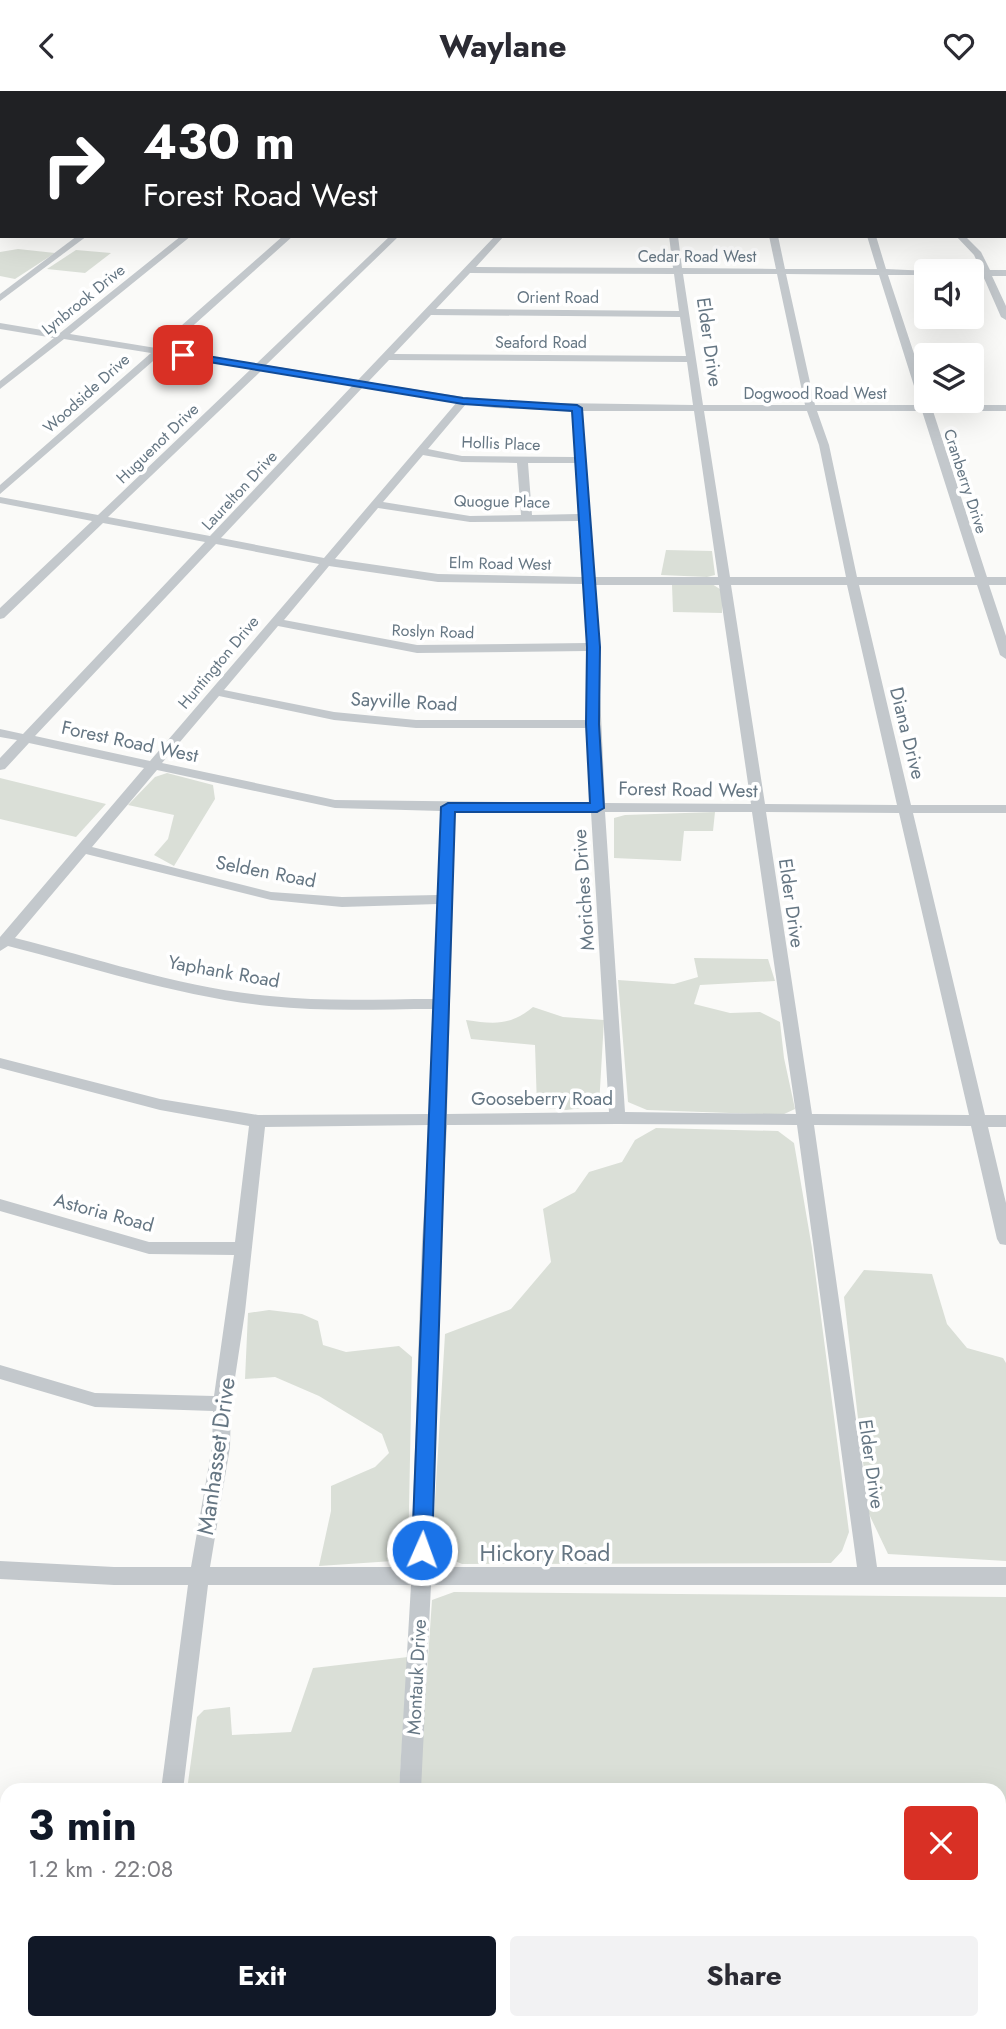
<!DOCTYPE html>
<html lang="en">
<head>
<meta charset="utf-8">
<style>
  body { margin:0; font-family:Jost,sans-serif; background:#f2f2f3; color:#2b2b33; height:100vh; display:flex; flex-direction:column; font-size:26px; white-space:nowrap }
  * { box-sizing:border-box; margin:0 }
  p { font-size:23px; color:#7c7c81 }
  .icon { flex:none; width:38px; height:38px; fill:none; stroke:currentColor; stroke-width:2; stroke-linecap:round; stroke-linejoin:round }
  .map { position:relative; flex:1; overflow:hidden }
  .details { position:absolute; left:0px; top:1692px; width:1006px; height:247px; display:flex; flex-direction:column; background:#fff; border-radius:21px 21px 0 0; box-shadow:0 7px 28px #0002 }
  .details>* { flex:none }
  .hud { position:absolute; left:0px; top:0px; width:1006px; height:147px; box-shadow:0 7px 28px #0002; background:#202124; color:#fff; overflow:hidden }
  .buttons { position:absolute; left:914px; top:168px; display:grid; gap:14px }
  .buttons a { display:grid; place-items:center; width:70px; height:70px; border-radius:7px; background:#fff; box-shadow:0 7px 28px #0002; font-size:35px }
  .pin { position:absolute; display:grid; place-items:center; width:60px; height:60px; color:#fff; margin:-30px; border-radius:14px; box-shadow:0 4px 10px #0006 }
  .me { position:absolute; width:77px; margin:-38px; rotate:2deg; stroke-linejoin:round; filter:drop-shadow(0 0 5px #0008) }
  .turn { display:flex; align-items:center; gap:24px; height:147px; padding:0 28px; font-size:32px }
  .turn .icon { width:91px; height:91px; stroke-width:2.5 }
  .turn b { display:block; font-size:49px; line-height:60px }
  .round { display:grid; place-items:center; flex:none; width:74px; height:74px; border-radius:7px; background:#f2f2f3 }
  .overview { display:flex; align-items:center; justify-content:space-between; height:119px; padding:0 28px }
  h1 { font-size:42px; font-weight:700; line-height:52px; color:#111827 }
  .primary-button { display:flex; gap:14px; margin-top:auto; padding:14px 28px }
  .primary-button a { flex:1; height:80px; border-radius:7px; background:#111827; color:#fff; font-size:28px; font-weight:700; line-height:80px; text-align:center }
  .primary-button a+a { background:#f2f2f3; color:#2b2b33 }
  header { display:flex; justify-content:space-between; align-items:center; height:91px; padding:0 28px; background:#fff; font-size:32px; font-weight:700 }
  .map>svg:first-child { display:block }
  .green { fill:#dadfd7 }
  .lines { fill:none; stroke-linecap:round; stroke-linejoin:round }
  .major-casing { stroke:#b5babe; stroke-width:2 }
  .minor { fill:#c3c8cc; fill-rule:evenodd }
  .major { fill:#fff; fill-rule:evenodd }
  .route { fill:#1a73e8; stroke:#114b97; stroke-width:2 }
  .labels { text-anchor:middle; stroke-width:7; stroke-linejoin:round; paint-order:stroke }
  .far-street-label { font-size:16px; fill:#657683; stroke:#fff }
  .street-label { font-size:19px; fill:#657683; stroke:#fff }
  .near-street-label { font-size:23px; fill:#657683; stroke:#fff }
</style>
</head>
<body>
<header><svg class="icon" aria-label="back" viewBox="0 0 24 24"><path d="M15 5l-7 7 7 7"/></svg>Waylane<svg class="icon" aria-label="heart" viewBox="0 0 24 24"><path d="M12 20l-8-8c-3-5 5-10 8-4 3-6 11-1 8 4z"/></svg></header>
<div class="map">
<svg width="1006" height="1938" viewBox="0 0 1006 1938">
  <rect width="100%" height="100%" fill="#fafaf8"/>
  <g class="green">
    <path d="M18 158 55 162 15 188 0 185V161Z"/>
    <path d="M76 159 111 162 85 182 47 178Z"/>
    <path d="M666 459 712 460 715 484 707 486 661 484Z"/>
    <path d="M712 493 723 500 722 522 673 521 672 494Z"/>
    <path d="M167 682 213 694 215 708 174 775 154 764 168 748 174 724 128 714 155 686Z"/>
    <path d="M0 687 106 713 76 746 0 728Z"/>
    <path d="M715 721 713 740H684L681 770 614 767V727L625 724Z"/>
    <path d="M694 867 768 868 775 890 700 894 694 913 730 922 760 921 780 931 784 967 795 1018 782 1024 647 1019 628 1011 618 889 674 893 698 886Z"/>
    <path d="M533 916 563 926 604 929 599 1015 566 1019 537 1016 535 954 471 948 466 929C494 933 510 935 533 916Z"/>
    <path d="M656 1037 778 1040 794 1052 812 1157 849 1441 842 1460 831 1472 462 1473 441 1464 433 1443 445 1243 511 1218 551 1171 543 1118 575 1101 589 1081 622 1071 635 1049Z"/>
    <path d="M864 1179 932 1183 947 1233 967 1257 1003 1267 1006 1272V1470L888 1463 869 1423 844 1206Z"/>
    <path d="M269 1219 302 1223 318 1230 323 1254 346 1261 399 1255 412 1266 408 1469 319 1475 331 1420V1395L375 1376 389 1362 382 1343 319 1305 275 1286 245 1288 248 1222Z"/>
    <path d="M454 1501 1006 1506V1938H413V1932H999V1699H419L432 1509Z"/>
    <path d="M408 1566 399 1699H187L197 1626 204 1619 230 1616 232 1644 291 1641 313 1577Z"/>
    <path d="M7 1888V1932H126L125 1938H0V1889Z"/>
    <path d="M156 1932H277L276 1938H155Z"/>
  </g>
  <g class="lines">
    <defs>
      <g id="major">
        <path d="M884 0H895L882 2Z"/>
        <rect x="0" y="19" width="2" height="6"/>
      </g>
    </defs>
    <use href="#major" class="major-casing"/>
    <g class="minor">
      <path d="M611 0H630L608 2Z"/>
      <rect x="740" y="0" width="8" height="2"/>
      <path d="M0 1 5 2H2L0 7Z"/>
      <rect x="1004" y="48" width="2" height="4"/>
      <rect x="0" y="75" width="2" height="6"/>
      <rect x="1004" y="86" width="2" height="6"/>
      <rect x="0" y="101" width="2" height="6"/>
      <path d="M2 124V130L0 131V125Z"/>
      <path d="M77 145H87L0 210V203Z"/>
      <path d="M181 145H191L70 243 156 257 283 145H293L166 259 256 273 390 145H399L266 274 358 289 495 145H504L476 176 673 177 669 145H678L682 177 776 178 769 145H778L785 178H877L867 145H876L886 178 930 180H926V184H888L926 299V310H929L931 314H1006V320H933L987 486H1006V494H989L1006 545V568L1000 564 977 494H859L911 714H1006V722H913L985 1024H1006V1036H988L1006 1112V1154L1000 1153 997 1148 971 1035 814 1034 877 1476H1006V1494H431L421 1699H399L411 1494H208L183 1699H161L188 1494H114L0 1488V1470L114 1476H191L212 1356 213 1320 95 1316 0 1288V1274L95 1302 214 1305 234 1164 149 1163 0 1120V1108L149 1151H235L249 1035 160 1019 0 977V967L160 1008 258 1024 431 1023 435 918C379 918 324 921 269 915 181 906 94 877 8 855L0 860V846L144 677 29 652 5 678 0 679V667L17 649 0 646V638L23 643 205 451 103 432 4 527 0 528V517L92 430 0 412V406L98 424 251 278 160 264 0 403V394L151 262 64 248 0 298V290L54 247 0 238V232L60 242ZM470 182 674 183 679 220 436 218ZM683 183H777L805 314H703ZM786 183 879 184 920 314H815ZM431 224 680 226 686 265 394 263ZM389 269 687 271 693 314 495 311 368 291ZM261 280 353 294 210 445 108 426ZM363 296 457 311 324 467 221 447ZM466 313 495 317 572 320 575 366 462 365 428 358ZM582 320H694L718 486H594ZM704 320H807L819 354 846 486H730ZM817 320H922L975 486H857L829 354ZM423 364 462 371 517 372 521 424 470 425 383 411ZM528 372H575L578 423 532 424ZM378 417 470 431 579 430 582 486 438 483 335 468ZM216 453 319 473 150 670 35 645ZM329 475 438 491 583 493 587 552 417 554 284 529ZM595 494H719L751 713 605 712ZM731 494H847L897 714 765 713ZM278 535 417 562 587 560V629H416L334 621 224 599ZM219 605 334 629 416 637H587L591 712 335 709 162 672ZM157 679 335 717 441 720 438 804 342 806 271 801 92 756ZM455 720 591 721 609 1021 447 1023ZM605 721H752L796 1023 625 1021ZM766 721 899 722 969 1024 812 1023ZM86 763 271 809 342 816 438 813 435 908C380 908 324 911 270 905 183 897 99 868 15 847ZM617 1033 797 1034 857 1476H431L440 1151 447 1034ZM430 1034 422 1151 411 1476H210L230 1356 231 1313 245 1221 265 1036Z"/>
      <path d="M956 145H965L981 161 990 179H1006V185H992L1006 215V229L1001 226 983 185H971V180H968L981 179 974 164Z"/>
      <rect x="127" y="1932" width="24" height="6"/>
      <rect x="385" y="1932" width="24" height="6"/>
    </g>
    <use href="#major" class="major"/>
  </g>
  <path class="route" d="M183 261 463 307 577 314 582 317 600 556 599 633 604 717 597 721H455L432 1459 429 1465 422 1467 415 1465 412 1459 441 716 448 712H590L586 633 587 556 572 320 463 313 179 266 178 264Z"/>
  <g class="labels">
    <g class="far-street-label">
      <text x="697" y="171">Cedar Road West</text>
      <text x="558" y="212">Orient Road</text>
      <text transform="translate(83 208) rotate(-39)" y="6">Lynbrook Drive</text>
      <text x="541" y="257">Seaford Road</text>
      <text transform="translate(86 302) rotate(-42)" y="6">Woodside Drive</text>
      <text x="815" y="308">Dogwood Road West</text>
      <text transform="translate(157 352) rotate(-44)" y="6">Huguenot Drive</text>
      <text transform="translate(501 352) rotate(2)" y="6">Hollis Place</text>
      <text transform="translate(966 390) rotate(72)" y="6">Cranberry Drive</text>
      <text transform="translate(239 399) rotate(-47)" y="6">Laurelton Drive</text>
      <text transform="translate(502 410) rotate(1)" y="6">Quogue Place</text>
      <text transform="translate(500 472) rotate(1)" y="6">Elm Road West</text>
      <text transform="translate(433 540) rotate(2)" y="6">Roslyn Road</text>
      <text transform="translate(218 571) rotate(-50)" y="6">Huntington Drive</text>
    </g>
    <g class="street-label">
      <text transform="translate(710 251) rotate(82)" y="7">Elder Drive</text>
      <text transform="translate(404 610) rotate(3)" y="7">Sayville Road</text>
      <text transform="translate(908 642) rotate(76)" y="7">Diana Drive</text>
      <text transform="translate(130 650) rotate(12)" y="7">Forest Road West</text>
      <text transform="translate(688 698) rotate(1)" y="7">Forest Road West</text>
      <text transform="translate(266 780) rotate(11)" y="7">Selden Road</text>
      <text transform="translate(583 799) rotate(-94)" y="7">Moriches Drive</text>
      <text transform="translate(792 812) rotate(82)" y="7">Elder Drive</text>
      <text transform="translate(224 880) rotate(10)" y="7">Yaphank Road</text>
      <text x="542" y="1014">Gooseberry Road</text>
      <text transform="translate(104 1121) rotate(15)" y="7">Astoria Road</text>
      <text transform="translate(872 1373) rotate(82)" y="7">Elder Drive</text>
      <text transform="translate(416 1586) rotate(-87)" y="7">Montauk Drive</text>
    </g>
    <g class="near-street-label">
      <text transform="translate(216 1365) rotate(-82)" y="8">Manhasset Drive</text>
      <text x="545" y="1470">Hickory Road</text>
    </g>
  </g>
</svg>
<div class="buttons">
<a><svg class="icon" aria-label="sound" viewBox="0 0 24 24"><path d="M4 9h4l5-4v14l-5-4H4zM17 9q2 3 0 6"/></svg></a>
<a><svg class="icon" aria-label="layers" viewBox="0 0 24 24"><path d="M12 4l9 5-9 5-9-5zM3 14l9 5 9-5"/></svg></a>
</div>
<div class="pin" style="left:183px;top:264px;background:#d93025"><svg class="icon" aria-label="arrive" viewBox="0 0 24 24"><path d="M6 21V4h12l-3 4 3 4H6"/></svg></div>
<svg class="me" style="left:422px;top:1459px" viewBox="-20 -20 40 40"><circle r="17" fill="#1a73e8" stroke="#fff" stroke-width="3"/><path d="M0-11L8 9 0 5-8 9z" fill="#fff"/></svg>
<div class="hud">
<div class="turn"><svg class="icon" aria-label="right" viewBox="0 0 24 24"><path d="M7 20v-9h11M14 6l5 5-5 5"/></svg><div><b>430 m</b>Forest Road West</div></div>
</div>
<section class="details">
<div class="overview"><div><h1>3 min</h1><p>1.2 km · 22:08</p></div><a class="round" style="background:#d93025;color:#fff"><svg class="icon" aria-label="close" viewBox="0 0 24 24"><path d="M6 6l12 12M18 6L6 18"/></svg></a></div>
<div class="primary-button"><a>Exit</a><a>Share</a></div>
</section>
</div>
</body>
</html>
